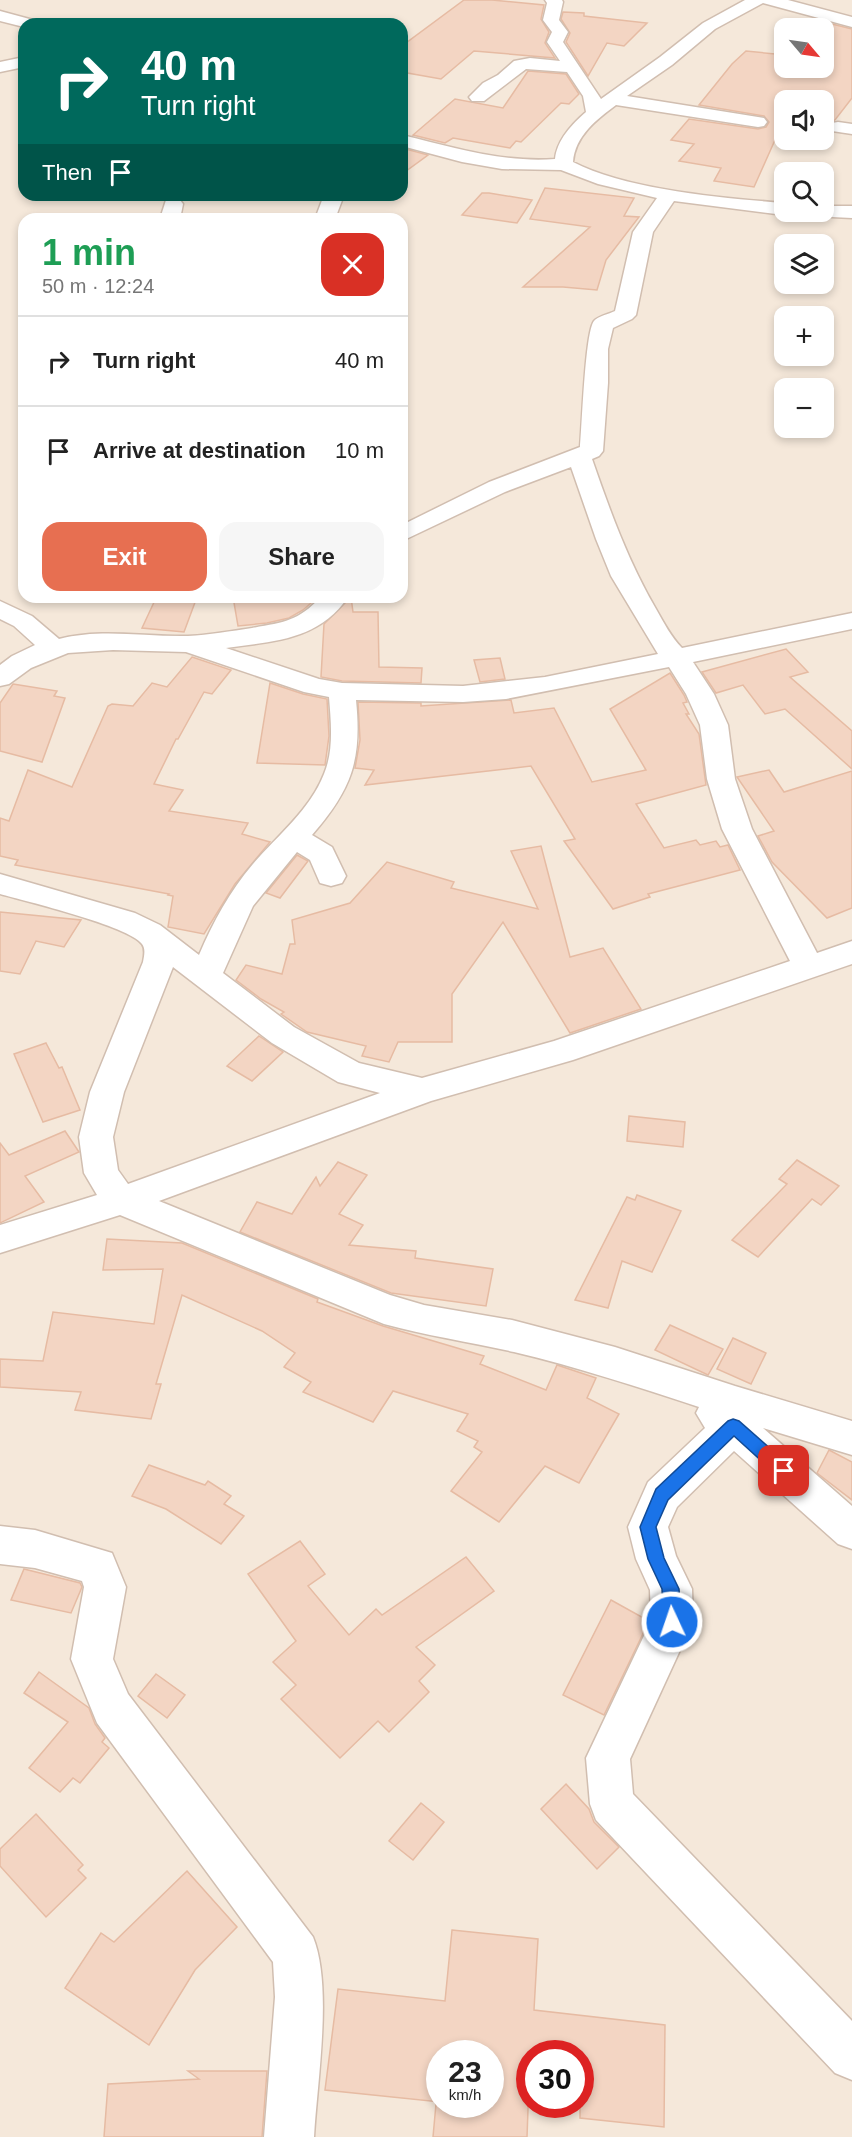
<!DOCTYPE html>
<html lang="en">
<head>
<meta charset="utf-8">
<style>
  body { margin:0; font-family:Arial,sans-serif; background:#f6f6f6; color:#222; height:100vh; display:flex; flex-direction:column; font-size:22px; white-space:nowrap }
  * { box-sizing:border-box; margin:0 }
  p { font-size:20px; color:#767676 }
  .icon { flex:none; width:33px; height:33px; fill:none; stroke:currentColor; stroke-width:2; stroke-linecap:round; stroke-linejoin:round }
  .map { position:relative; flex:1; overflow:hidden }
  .panel { position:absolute; left:18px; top:213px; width:390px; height:390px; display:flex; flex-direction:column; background:#fff; border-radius:18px; box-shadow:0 3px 9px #0003 }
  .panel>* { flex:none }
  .banner { position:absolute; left:18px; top:18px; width:390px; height:183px; border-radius:18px; box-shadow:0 3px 9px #0003; background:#00695c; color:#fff; overflow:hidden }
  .needle { width:39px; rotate:119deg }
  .fabs { position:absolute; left:774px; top:18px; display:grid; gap:12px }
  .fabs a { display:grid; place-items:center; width:60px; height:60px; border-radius:12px; background:#fff; box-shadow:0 3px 9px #0003; font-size:30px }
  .speed { position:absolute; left:426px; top:2040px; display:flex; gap:12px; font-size:30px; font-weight:700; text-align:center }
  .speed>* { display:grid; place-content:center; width:78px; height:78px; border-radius:50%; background:#fff; box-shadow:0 3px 9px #0003; line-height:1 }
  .speed small { font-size:15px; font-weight:400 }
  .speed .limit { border:9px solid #d22; background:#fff; color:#111 }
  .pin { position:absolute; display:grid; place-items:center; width:51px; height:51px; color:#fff; margin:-26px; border-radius:12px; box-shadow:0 3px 9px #0006 }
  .me { position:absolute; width:66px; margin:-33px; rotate:357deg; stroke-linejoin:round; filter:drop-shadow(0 0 4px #0008) }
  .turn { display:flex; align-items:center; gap:21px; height:126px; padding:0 24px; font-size:27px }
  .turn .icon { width:78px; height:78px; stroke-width:2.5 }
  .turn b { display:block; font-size:42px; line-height:51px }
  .then { display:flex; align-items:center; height:57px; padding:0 24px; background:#0003; gap:12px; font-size:22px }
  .round { display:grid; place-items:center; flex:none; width:63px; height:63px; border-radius:18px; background:#f6f6f6 }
  .head { display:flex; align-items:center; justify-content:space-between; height:102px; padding:0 24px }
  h1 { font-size:36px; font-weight:700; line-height:45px; color:#1e9e55 }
  .button { display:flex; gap:12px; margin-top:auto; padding:12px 24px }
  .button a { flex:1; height:69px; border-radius:18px; background:#e76f51; color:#fff; font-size:24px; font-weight:700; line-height:69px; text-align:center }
  .button a+a { background:#f6f6f6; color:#222 }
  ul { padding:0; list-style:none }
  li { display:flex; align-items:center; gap:18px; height:90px; padding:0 24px; border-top:2px solid #e0e0e0 }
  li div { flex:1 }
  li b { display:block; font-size:22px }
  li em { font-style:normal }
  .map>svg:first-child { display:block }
  .residential { fill:#f5e8da; fill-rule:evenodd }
  .building { fill:#f3d5c3; stroke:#e6bba3; stroke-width:1.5 }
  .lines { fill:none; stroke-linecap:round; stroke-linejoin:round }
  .street-casing { stroke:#d1beb0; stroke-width:3 }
  .street { fill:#fff; fill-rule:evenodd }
  .route { fill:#1a73e8; stroke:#114b97; stroke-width:1.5 }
</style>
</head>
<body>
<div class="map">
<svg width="852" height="2137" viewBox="0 0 852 2137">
  <rect width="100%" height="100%" fill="#fdf6ec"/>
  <path class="residential" d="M0 0H852V2137H0ZM24 24H402V195H24ZM784 28H824V68H784ZM784 100H824V140H784ZM784 172H824V212H784ZM24 219H402V597H24ZM784 244H824V284H784ZM784 316H824V356H784ZM784 388H824V428H784ZM440 2054H490V2104H440ZM530 2054H580V2104H530Z"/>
  <g class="building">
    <path d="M464 0H492L544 5 541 19 549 32 545 43 555 58 474 51 441 79 402 72V46Z"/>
    <path d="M563 12 584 13V16L647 23 624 46 607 43 588 76 566 42 570 33 561 19Z"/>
    <path d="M820 21 852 29V98L835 120 830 122 824 135V100H784V140H820L815 147 775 140 754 187 714 181 721 168 679 161 694 144 671 140 689 119 758 129 766 127 769 122 764 116 699 105 732 64 746 51 775 54 784 46V68H824V28H809Z"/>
    <path d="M528 71 566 74 579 94 569 104 561 103 521 142 516 141 510 148 453 138 445 143 413 135 455 99 503 108Z"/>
    <path d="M402 148 428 155 402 174Z"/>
    <path d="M545 188 634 198 624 216 639 217 606 260 597 290 563 287H523L590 227 530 219Z"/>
    <path d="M482 193H489L532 200 517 223 462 215Z"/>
    <path d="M168 597H197L184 632 142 628 156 598Z"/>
    <path d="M233 597H318L303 610 289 618 267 623 238 626Z"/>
    <path d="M351 597 353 612H378L379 667 422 668 421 683 342 681 321 677 324 624Z"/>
    <path d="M786 649 808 672 790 677 852 731V769L785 709 765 714 743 685 716 693 702 672Z"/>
    <path d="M192 657 231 670 212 694 204 692 178 739H176L154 784 183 790 169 811 248 823 242 834 270 842 235 884 204 934 168 927 173 896 168 895 169 894 15 865 18 860 0 856V818L9 821 28 770 72 787 108 706 112 704 133 706 152 683 167 687Z"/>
    <path d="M500 658 505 679 480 682 474 660Z"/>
    <path d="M670 673 684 695 687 702 683 703 689 714H686L699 734 706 785 636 804 664 848 696 840 700 845 716 841 720 847 728 845 740 870 648 894 650 897 613 909 564 841 575 839 531 766 365 785 374 770 355 768 360 740 358 702 421 703V706L511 700 514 713 554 708 592 782 646 770 610 709Z"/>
    <path d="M270 683 303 694 327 699 329 736 325 765 257 763Z"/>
    <path d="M13 684 57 691 54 696 65 698 42 762 0 751V703Z"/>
    <path d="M769 770 784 792 852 771V908L827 918 772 862 758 836 774 831 737 777Z"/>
    <path d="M541 846 570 957 603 948 641 1009 570 1033 503 922 452 994V1042H398L389 1062 362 1056 366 1046 307 1032 281 1014 284 1012 261 999 236 980 246 965 282 974 290 944H295L292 920 350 903 387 862 454 882 451 888 538 909 511 851Z"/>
    <path d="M297 855 308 861 280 898 266 893Z"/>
    <path d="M0 912 31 915 81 920 64 947 36 941 20 974 0 971Z"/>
    <path d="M259 1036 283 1052 252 1081 227 1066Z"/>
    <path d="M46 1043 59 1068 62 1067 80 1110 43 1122 14 1054Z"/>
    <path d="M629 1116 685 1122 683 1147 627 1141Z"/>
    <path d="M65 1131 79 1152 25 1176 44 1202 0 1223V1143L9 1155Z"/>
    <path d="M797 1160 839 1186 821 1205 812 1199 758 1257 732 1240 787 1184 779 1179Z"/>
    <path d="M338 1162 367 1175 339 1214 363 1225 349 1245 416 1251 415 1258 493 1269 486 1306 391 1293 240 1232 257 1202 292 1214 316 1177 320 1186Z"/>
    <path d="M637 1195 681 1211 652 1272 622 1261 608 1308 575 1300 627 1197 635 1200Z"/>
    <path d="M107 1239 182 1243 318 1299 317 1302 383 1326 484 1356 480 1364 546 1390 557 1365 596 1378 587 1398 619 1414 579 1483 545 1466 499 1522 451 1491 482 1452 474 1447 478 1441 457 1431 468 1414 393 1391 373 1422 303 1392 311 1382 284 1367 295 1353 262 1331 182 1295 156 1384H161L151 1419 75 1410 81 1392 0 1387V1359L43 1361 53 1312 154 1324 163 1269 103 1270Z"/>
    <path d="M670 1325 723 1349 708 1375 655 1350Z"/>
    <path d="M733 1338 766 1353 751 1384 717 1369Z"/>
    <path d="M829 1450 852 1462V1500L817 1473Z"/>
    <path d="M149 1465 205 1485 208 1481 231 1496 224 1504 244 1516 221 1544 166 1509 132 1496Z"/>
    <path d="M300 1541 325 1574 308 1586 349 1635 376 1609 382 1615 466 1557 494 1591 416 1647 435 1665 419 1681 429 1692 389 1732 378 1721 340 1758 281 1699 296 1685 273 1662 296 1641 248 1574Z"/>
    <path d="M24 1569 80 1583 82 1587 71 1613 11 1600Z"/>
    <path d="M611 1600 649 1621 604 1715 563 1695Z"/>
    <path d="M39 1672 89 1708 95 1724 105 1738 102 1742 109 1748 80 1783 73 1778 60 1792 29 1768 68 1722 24 1693Z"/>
    <path d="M156 1674 185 1695 167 1718 138 1696Z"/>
    <path d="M566 1784 589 1809 594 1822 619 1847 597 1869 541 1809Z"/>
    <path d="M421 1803 444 1822 413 1860 389 1841Z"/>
    <path d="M36 1814 83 1865 78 1870 86 1878 46 1917 0 1866V1849Z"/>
    <path d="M187 1871 237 1927 195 1970 149 2045 65 1988 101 1933 114 1942Z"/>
    <path d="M452 1930 538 1939 534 2010 665 2025 664 2127 580 2118V2054H530L527 2137H433L436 2104H490V2054H440V2102L325 2090 338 1989 445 2001Z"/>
    <path d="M188 2071H267L262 2137H104L108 2084 199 2079Z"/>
  </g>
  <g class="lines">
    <defs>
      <g id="street">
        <path d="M545 0H562L563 2 559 20 568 32 563 42 601 99 660 57 703 23 745 0H788L852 17V27L763 3 715 29 672 65 627 96 758 117 764 118 767 122 764 126 758 127 616 105C597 119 575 136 573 162 627 190 723 198 784 203V212H792L784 215 674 201 653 232 636 315 632 319 613 328 608 349V383L603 451 599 456 592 459C610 511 628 561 656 609 664 623 671 637 682 648L852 613V629L693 662 714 694 728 725 735 779 752 829 817 953 852 941V964L573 1060 431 1101 159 1201 390 1295 424 1305 512 1320 615 1347 735 1386 852 1421V1455L763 1428 852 1506V1549L838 1544 734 1451 677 1507 668 1527 676 1556 692 1589 693 1622 630 1759 633 1794 852 2021V2080L835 2073 596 1820 590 1804 586 1758 651 1621 650 1590 636 1559 628 1527 648 1482 705 1428 696 1413 699 1407C638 1387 577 1367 514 1352 471 1342 427 1336 384 1324L120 1215 0 1253V1225L97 1195 84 1173 79 1137 90 1092 143 962C144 956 146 949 142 944 129 926 25 901 0 894V874L135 913 160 925 199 955C213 922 230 891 253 864 277 836 310 810 324 774 334 750 331 722 329 697L304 692 186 652 113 650 68 653 31 668 9 684 0 686V665L12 656 35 645 14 626 0 619V601L32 616 59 639C101 628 145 637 188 636 209 635 231 631 252 628 284 622 297 622 321 597H348C318 641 273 641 226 648L319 679 342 683 463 686 545 677 658 654 611 576 596 539 571 467 505 492 402 541V525L489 482 580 447C582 427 585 332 594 321 598 316 609 314 615 311L633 232 657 198 598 184 561 170 502 169 462 162 402 146V135C453 147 502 163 555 159 557 140 572 124 586 112L583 96 567 72 526 69 484 101H472L469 97 483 83 498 75 514 61 530 58 560 61 547 42 552 32 543 20 547 3ZM669 667 686 694 700 725 707 779 722 829 790 961 554 1041 422 1078 359 1063 294 1027 223 973 253 906 297 852 310 860 320 883 331 886 342 883 346 876 332 847 312 835C352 789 362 760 356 700L463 702 506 699ZM173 967 272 1043 338 1082 380 1093 128 1184 118 1170 113 1137 124 1092Z"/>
        <path d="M0 11 37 21 39 24H24V27L0 21Z"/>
        <path d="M24 57V67L0 72V62Z"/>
        <path d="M838 122 852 124V134L832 131 829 127 832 123Z"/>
        <path d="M324 195H344L335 219H315Z"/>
        <path d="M173 198 180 200 183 204 180 219H160L166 200Z"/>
        <path d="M824 206H852V218L811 216 808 212H824Z"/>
        <path d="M0 1526 35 1530 112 1553 126 1587 113 1659 128 1694 313 1937C333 1986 317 2082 314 2137H264L275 1997 273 1962 97 1723 71 1659 84 1587 82 1581 35 1568 0 1564Z"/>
      </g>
    </defs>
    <use href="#street" class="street-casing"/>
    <use href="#street" class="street"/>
  </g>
  <path class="route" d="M733 1419 739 1421 790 1466 792 1471 790 1476 784 1478 778 1476 734 1436 668 1500 656 1527 664 1558 679 1589 681 1622 679 1628 672 1630 666 1628 664 1622 662 1589 648 1559 640 1527 656 1489 728 1421Z"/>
</svg>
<div class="fabs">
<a><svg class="needle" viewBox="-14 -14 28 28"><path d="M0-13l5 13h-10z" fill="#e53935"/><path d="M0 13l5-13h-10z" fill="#767676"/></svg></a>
<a><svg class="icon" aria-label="sound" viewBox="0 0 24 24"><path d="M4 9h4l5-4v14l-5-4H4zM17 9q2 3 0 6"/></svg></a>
<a><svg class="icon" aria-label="search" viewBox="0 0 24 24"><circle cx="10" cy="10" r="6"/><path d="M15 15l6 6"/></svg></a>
<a><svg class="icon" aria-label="layers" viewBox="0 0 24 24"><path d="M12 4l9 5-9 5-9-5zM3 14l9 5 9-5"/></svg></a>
<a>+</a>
<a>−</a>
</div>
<div class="speed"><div>23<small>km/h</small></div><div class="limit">30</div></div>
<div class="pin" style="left:784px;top:1471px;background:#d93025"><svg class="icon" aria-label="arrive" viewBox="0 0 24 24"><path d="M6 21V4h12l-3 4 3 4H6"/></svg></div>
<svg class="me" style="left:672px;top:1622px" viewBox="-20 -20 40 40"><circle r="17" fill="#1a73e8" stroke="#fff" stroke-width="3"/><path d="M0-11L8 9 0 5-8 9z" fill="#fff"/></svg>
<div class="banner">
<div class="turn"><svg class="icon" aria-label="right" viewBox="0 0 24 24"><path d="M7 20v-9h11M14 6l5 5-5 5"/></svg><div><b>40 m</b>Turn right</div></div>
<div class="then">Then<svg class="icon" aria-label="arrive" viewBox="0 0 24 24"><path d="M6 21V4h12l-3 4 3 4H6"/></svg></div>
</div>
<section class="panel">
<div class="head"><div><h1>1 min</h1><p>50 m · 12:24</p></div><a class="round" style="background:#d93025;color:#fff"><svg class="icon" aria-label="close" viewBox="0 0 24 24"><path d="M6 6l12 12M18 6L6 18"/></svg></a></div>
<ul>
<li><svg class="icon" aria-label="right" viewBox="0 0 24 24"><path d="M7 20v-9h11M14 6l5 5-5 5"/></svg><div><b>Turn right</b></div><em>40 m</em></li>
<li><svg class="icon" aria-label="arrive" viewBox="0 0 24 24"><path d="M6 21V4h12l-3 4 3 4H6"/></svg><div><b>Arrive at destination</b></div><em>10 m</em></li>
</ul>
<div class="button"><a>Exit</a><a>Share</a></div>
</section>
</div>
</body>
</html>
